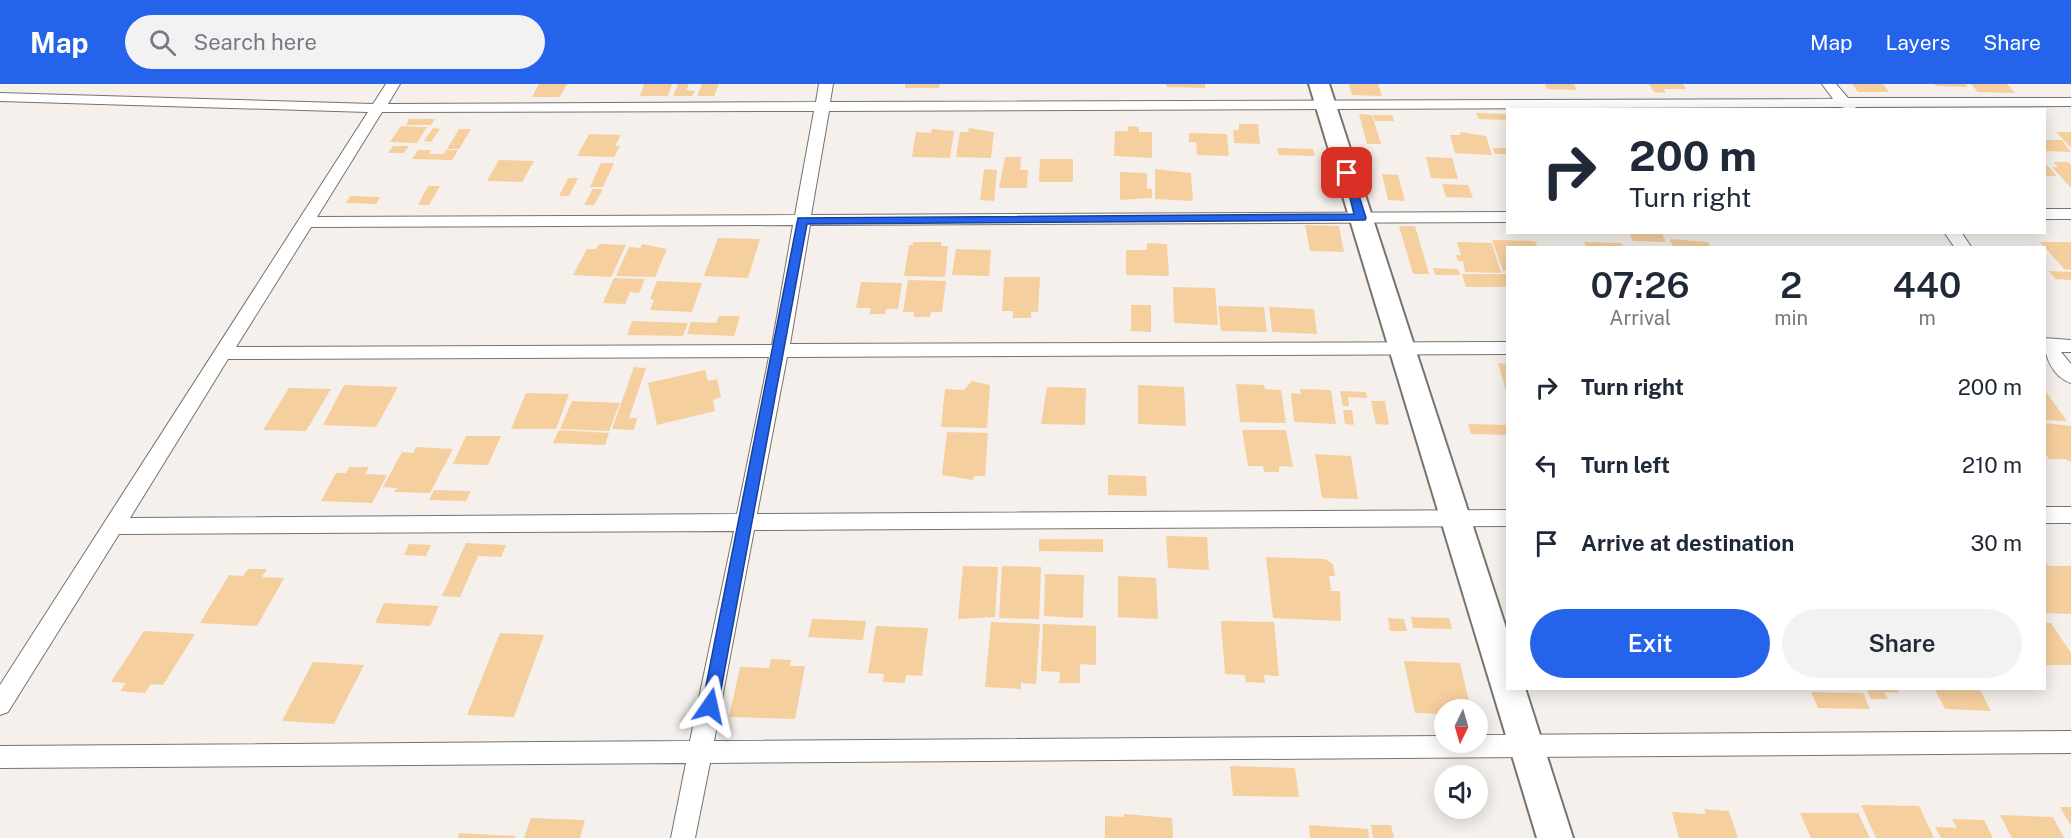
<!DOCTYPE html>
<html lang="en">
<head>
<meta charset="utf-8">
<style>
  body { margin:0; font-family:"Public Sans",sans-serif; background:#f2f2f3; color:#1f2937; height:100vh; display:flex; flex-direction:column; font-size:22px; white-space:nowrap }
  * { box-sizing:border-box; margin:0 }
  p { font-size:20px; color:#747a83 }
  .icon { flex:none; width:33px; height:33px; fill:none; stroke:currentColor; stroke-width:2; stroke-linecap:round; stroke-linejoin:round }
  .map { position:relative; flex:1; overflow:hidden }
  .sheet { position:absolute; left:1506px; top:162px; width:540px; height:444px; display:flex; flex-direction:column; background:#fff; border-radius:0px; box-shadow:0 3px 15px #0003 }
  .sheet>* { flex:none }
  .hud { position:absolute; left:1506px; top:24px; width:540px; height:126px; border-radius:0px; box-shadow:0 3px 15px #0003; background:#fff; color:#1f2937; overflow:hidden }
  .needle { width:39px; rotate:185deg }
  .tools { position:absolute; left:1434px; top:615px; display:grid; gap:12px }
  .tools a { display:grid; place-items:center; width:54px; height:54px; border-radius:50%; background:#fff; box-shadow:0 3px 15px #0003; font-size:30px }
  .pin { position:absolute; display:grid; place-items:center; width:51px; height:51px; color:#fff; margin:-26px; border-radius:12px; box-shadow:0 3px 9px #0006 }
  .me { position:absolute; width:66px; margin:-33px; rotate:11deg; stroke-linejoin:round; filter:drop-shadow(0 0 4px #0008) }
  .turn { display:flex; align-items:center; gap:21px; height:126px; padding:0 24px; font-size:27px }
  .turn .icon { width:78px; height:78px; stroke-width:2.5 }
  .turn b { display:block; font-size:42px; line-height:51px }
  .eta { display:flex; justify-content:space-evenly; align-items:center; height:102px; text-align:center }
  .eta b { font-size:36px; font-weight:600; line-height:42px }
  .primary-button { display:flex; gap:12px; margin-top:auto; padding:12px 24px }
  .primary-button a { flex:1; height:69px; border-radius:36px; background:#2563eb; color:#fff; font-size:24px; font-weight:600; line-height:69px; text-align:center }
  .primary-button a+a { background:#f2f2f3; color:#1f2937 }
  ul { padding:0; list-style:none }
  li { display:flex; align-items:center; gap:18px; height:78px; padding:0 24px }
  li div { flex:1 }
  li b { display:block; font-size:22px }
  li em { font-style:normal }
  header { display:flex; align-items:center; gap:36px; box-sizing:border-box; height:84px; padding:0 30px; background:#2563eb; color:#fff }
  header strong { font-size:28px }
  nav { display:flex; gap:33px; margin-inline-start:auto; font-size:21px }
  .search { width:420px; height:54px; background:#f2f2f3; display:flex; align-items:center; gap:15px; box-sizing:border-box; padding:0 21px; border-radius:33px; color:#747a83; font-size:22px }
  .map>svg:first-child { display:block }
  .building { fill:#f6cf9f }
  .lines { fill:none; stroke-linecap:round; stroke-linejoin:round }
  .minor-casing { stroke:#77736e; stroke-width:2 }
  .secondary-casing { stroke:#77736e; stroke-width:4 }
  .minor { fill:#fff; fill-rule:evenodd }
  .secondary { fill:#fff; fill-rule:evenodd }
  .route { fill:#2563eb; stroke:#184099; stroke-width:1.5 }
</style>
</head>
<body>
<header>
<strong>Map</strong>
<div class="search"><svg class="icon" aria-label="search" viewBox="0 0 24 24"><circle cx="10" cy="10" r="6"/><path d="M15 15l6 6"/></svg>Search here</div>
<nav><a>Map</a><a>Layers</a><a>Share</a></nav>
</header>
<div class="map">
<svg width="2071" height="754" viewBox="0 0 2071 754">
  <rect width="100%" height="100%" fill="#f5f0eb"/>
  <g class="building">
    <path d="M539 0H567L560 13H532Z"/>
    <path d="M644 0H672L668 12H640Z"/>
    <path d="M678 0H689L686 6 695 7 692 12H673Z"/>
    <path d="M702 0H719L714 12H697Z"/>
    <path d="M905 0H940L939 4H905Z"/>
    <path d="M1166 0H1205V4L1167 3Z"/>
    <path d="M1349 0H1378L1382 12 1352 11Z"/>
    <path d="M1545 0H1574L1577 6 1547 5Z"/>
    <path d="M1649 0H1683L1686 5H1664L1666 9 1654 8Z"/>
    <path d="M1852 0H1883L1889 8H1858Z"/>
    <path d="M1934 0H1965L1968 3 1936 2Z"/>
    <path d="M1971 0H2007L2015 9 1978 8Z"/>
    <path d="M1476 29 1508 30V36L1479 35Z"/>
    <path d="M1359 30 1372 31 1381 60H1367Z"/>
    <path d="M1373 31H1392L1394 37H1375Z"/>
    <path d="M409 35H435L431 41H406Z"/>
    <path d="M1239 40H1258L1260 60 1234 59 1233 46H1239Z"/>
    <path d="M401 42 427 43 417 59 390 58Z"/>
    <path d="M1128 42 1139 43V48H1152V74L1114 72 1115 47H1128Z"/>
    <path d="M433 44 440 45 431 58 424 57Z"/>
    <path d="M969 44 994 48 991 74 956 73 960 48H968Z"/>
    <path d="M459 45H471L459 65H447Z"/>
    <path d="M932 45 954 47 950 74 912 73 916 48 931 49Z"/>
    <path d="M1460 48 1486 52 1492 71 1455 69 1450 51H1461Z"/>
    <path d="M2056 48H2071V64Z"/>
    <path d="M1189 49 1227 50 1229 72 1197 71 1196 58H1189Z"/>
    <path d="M589 50 621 51 615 62H620L614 73 577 72Z"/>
    <path d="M2044 56H2062L2071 68 2044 67Z"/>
    <path d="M393 62H409L404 69H388Z"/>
    <path d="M1277 64 1313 65 1315 72 1279 71Z"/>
    <path d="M1493 64H1508V70H1495Z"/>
    <path d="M418 66H431L429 70H444L446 66H458L452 76 412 75Z"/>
    <path d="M1005 73H1021L1020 86H1028L1027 104H999Z"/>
    <path d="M1426 73 1452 74 1458 95 1431 94Z"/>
    <path d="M1040 75H1073V98H1039Z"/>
    <path d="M499 76 534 77 522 98 487 97Z"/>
    <path d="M2044 78 2057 92H2044Z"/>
    <path d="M2053 78H2068L2071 81V104L2052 83H2058Z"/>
    <path d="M601 79H614L603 103H590Z"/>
    <path d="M984 85 997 86 994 117 980 116Z"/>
    <path d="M1155 85 1191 89 1193 117 1155 115Z"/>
    <path d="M1120 88 1147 89V105H1152V114L1120 116Z"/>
    <path d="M1382 90 1398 91 1405 117 1388 116Z"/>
    <path d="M568 94H578L569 112H559Z"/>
    <path d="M1442 100 1468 101 1473 114 1446 113Z"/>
    <path d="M428 102H440L429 121H418Z"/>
    <path d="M593 105H603L594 121H584Z"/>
    <path d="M350 112 380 113 376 120 346 119Z"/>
    <path d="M1305 141 1339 142 1344 168 1310 167Z"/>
    <path d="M1399 142H1415L1429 190H1413Z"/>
    <path d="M1629 148H1661L1666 158 1633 157Z"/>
    <path d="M718 154 760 155 748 194 704 192Z"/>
    <path d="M1669 155 1708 158 1711 164H1674Z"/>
    <path d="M1492 156 1535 157 1538 164H1508V187H1503Z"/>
    <path d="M913 158H941V162H948L945 193 904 192 909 161H913Z"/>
    <path d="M1457 158 1492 159 1501 189 1465 188 1463 177H1458L1456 171H1461Z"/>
    <path d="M1584 158 1621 159 1623 164H1587Z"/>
    <path d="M2040 158H2071V186L2064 185Z"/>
    <path d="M1147 159 1167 160 1169 192 1126 191V166H1147Z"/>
    <path d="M599 160 626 161 611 193 573 191 587 165H596Z"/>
    <path d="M642 160 667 165 655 193 616 192 629 163 640 164Z"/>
    <path d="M956 165 991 166 989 192 952 191Z"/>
    <path d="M1433 184 1458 185 1460 191H1435Z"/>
    <path d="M2049 187 2071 188V196L2055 195Z"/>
    <path d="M1462 190H1507L1508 203H1466Z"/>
    <path d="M1004 193H1040L1038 228H1031V234H1013V227H1002Z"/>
    <path d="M614 194 645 195 639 209 630 208 625 220 603 219Z"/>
    <path d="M908 196 946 197 942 228H931L930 233H914V228H903Z"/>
    <path d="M657 197 702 199 692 228 650 226 654 216 650 215Z"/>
    <path d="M861 198 902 199 898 225H886L885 230H869L871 224H856Z"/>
    <path d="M1173 203 1215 204 1218 241 1174 239Z"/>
    <path d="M1131 221H1151V248L1131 247Z"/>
    <path d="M1218 222 1264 223 1267 248 1221 247Z"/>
    <path d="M1269 223 1314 225 1317 250 1272 248Z"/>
    <path d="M719 232H740L734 252 687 250 691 238 716 239Z"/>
    <path d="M632 237 688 239 683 252 627 251Z"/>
    <path d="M1498 279 1508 280V311H1507Z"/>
    <path d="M634 283 646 284 629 334H637L634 346 612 345Z"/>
    <path d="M705 286 708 297 717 295 721 313 713 316 715 327 657 341 648 299Z"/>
    <path d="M972 297 990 301 987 344 941 343 945 305 964 306Z"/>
    <path d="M1236 300 1264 301 1265 305 1281 306 1286 339 1240 338Z"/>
    <path d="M344 301 398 303 376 343 323 341Z"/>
    <path d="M1138 301 1184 303 1186 342 1138 340Z"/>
    <path d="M1047 303 1086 304 1085 341 1041 340Z"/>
    <path d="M289 304 331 305 306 347 263 346Z"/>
    <path d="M1300 305 1331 306 1336 340 1294 338 1291 309 1301 310Z"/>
    <path d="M1340 307 1366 308 1367 314 1348 313 1349 322H1343Z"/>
    <path d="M2044 308H2046L2067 337 2044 336Z"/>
    <path d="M526 309 569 310 556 345H511Z"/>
    <path d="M572 317 620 319 609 347 560 345Z"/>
    <path d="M1371 317H1385L1389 341 1376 340Z"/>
    <path d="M1343 326H1352L1354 341 1345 340Z"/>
    <path d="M2044 339 2071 342V378L2065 375H2049L2044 368Z"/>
    <path d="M1468 340 1508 341V351L1471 350Z"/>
    <path d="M559 346 609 349 605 361 553 359Z"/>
    <path d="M1242 346H1286L1293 383 1279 382V388H1264L1263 382H1248Z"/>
    <path d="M947 348 988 349 985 392H974L973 396 942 391Z"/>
    <path d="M466 352H501L488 381 453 380Z"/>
    <path d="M416 363 453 365 430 409 394 408 397 404 383 403 402 368 413 369Z"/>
    <path d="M1315 370 1351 372 1358 415 1322 414Z"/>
    <path d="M349 383H369L365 390 387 391 372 419 321 417 336 389H346Z"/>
    <path d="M1108 391 1146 392 1147 412 1108 411Z"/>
    <path d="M434 406 471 407 466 417 429 416Z"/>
    <path d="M1166 452 1207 453 1209 486 1168 484Z"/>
    <path d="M1039 455H1103V468L1039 467Z"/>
    <path d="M466 459 506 461 501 473 478 472 460 513 442 512Z"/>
    <path d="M409 460 431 461 426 472 404 471Z"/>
    <path d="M1266 473 1325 475 1333 480 1335 492H1329L1331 507H1340L1341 537 1273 534Z"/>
    <path d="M2044 479 2050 482H2071V530L2046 529 2044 527Z"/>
    <path d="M963 482 998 483 995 533 958 535Z"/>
    <path d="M1002 482 1041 483 1039 535 999 534Z"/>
    <path d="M248 485H267L262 493 284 494 257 542 200 539 229 491 243 492Z"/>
    <path d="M1045 490 1084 491 1083 534 1044 532Z"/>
    <path d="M1118 492 1156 494 1158 535 1118 533Z"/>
    <path d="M384 519 439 522 430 542 375 539Z"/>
    <path d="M1411 533 1449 534 1452 545 1413 544Z"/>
    <path d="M1388 534 1404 535 1407 547H1390Z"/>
    <path d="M812 535 866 537 863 556 808 553Z"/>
    <path d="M1221 537 1274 538 1279 592 1264 591 1265 599 1246 598 1245 591 1225 590Z"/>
    <path d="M991 538 1040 540 1036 600 1021 599V605L985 603Z"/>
    <path d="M2044 539H2051L2071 569V581H2044Z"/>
    <path d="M1043 540 1096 542V581L1080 580V599H1059L1060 588 1041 587Z"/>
    <path d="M876 542 928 544 922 592 906 591 905 599 883 598 884 590 868 589Z"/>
    <path d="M144 547 195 550 163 601 151 600 145 609 120 607 126 599 111 598Z"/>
    <path d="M500 549 544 551 514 633 467 631Z"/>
    <path d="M771 575 791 576 790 582H805L795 635 729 633 740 583 769 584Z"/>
    <path d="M1404 577 1460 579 1471 626H1444V630L1415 629Z"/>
    <path d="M313 578 364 581 334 640 282 637Z"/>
    <path d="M1866 604H1897L1899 609 1884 608 1888 615H1871Z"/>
    <path d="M1934 604H1979L1991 627 1945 625Z"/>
    <path d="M1811 608 1863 609 1870 625 1818 624Z"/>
    <path d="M1230 682 1295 684 1299 713 1233 712Z"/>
    <path d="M1861 721 1919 722 1934 754H1876Z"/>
    <path d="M2060 723H2071V742Z"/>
    <path d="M1704 725 1729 727 1738 754H1679L1672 728 1706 730Z"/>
    <path d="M1800 729H1858L1870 754H1811Z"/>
    <path d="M1124 730 1172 734 1173 754H1105V732L1124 733Z"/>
    <path d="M2000 731 2053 733 2064 754H2012Z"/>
    <path d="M531 734 585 736 580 754H524Z"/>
    <path d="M1952 735 1984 736 1993 754H1941L1935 743 1957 744Z"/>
    <path d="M1309 741 1368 745 1369 754H1310Z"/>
    <path d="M1371 741H1391L1394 754H1373Z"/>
    <path d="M459 749 516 752 515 754H458Z"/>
  </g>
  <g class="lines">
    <defs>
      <g id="minor">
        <path d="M386 0H400L388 20 816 18 819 0H833L830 18 1833 15 1822 0H1836L1848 14H2071V22L1855 23 1857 26 1840 23 829 27 811 131 1508 128V138L810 141 790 260 1508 258V270L787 273 757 430 1508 426V442L754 446 714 657 1444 652V658H1478V651L2071 647V669L710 679 695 754H671L686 679 0 684V662L690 657 734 447 119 450 8 628 0 631V601L368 28 0 17V9L373 20ZM814 27 795 131 317 133 382 28ZM793 141 772 261 236 263 311 143ZM769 273 737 430 130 434 228 275Z"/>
        <rect x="2044" y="125" width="27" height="10"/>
        <path d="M1944 148H1961L1972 164H1955Z"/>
        <path d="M2044 254 2071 256V268H2061L2071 280V299C2052 293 2044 271 2044 254Z"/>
        <rect x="2044" y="423" width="27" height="16"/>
      </g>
      <path id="secondary" d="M1309 0H1329L1508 550V604H1525L1573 754H1537Z"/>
    </defs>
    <use href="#minor" class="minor-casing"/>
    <use href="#secondary" class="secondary-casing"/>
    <use href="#minor" class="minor"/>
    <use href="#secondary" class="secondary"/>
  </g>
  <path class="route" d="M1343 86 1352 89 1366 134 1365 136 807 140 718 622 715 627 710 629 704 627 702 622 798 134 1354 130Z"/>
</svg>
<div class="tools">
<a><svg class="needle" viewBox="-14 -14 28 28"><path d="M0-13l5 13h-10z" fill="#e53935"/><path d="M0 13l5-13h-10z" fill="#747a83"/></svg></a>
<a><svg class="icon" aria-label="sound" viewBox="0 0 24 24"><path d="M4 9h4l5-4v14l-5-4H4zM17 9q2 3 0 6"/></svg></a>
</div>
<div class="pin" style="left:1347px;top:89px;background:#d93025"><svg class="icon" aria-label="arrive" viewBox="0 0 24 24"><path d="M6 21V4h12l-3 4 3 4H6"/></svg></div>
<svg class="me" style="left:710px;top:622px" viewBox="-20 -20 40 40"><path d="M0-17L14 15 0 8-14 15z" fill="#2563eb" stroke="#fff" stroke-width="4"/></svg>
<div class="hud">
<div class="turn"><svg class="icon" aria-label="right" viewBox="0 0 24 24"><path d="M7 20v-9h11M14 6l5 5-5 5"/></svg><div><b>200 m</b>Turn right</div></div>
</div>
<section class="sheet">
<div class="eta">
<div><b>07:26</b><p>Arrival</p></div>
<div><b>2</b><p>min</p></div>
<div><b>440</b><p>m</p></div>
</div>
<ul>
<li><svg class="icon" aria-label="right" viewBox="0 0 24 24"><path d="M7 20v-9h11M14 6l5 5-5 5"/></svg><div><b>Turn right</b></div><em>200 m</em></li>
<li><svg class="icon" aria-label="left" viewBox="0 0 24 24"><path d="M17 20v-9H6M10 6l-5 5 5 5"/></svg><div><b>Turn left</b></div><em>210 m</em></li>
<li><svg class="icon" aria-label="arrive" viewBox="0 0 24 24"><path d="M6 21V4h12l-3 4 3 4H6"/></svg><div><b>Arrive at destination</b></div><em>30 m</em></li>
</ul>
<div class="primary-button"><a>Exit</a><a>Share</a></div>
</section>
</div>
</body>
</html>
